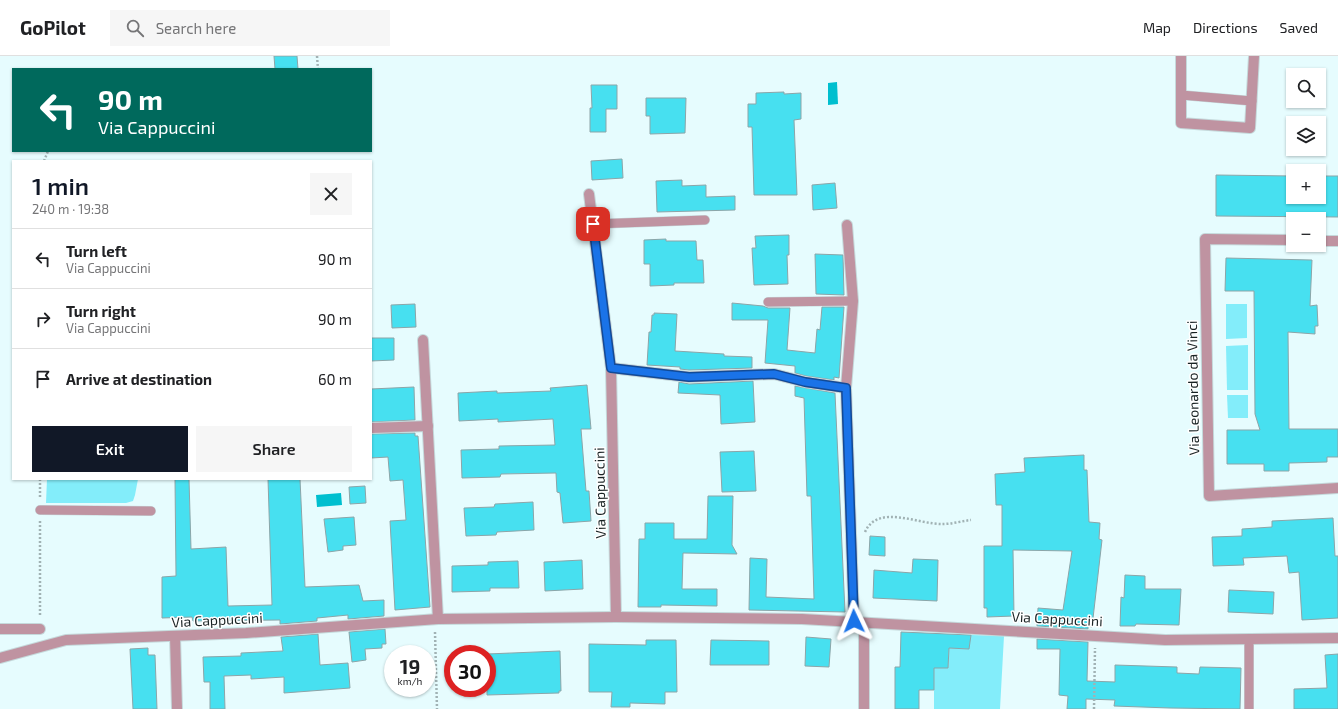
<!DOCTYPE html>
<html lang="en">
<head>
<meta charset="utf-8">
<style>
  body { margin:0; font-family:"Exo 2",sans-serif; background:#f6f6f6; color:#202124; height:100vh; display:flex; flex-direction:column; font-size:15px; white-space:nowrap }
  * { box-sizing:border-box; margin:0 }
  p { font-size:13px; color:#757577 }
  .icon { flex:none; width:22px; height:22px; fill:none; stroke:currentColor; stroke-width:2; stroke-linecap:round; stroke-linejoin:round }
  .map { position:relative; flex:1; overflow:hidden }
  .side { position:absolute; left:12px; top:104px; width:360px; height:320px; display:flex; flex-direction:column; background:#fff; border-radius:0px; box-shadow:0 1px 3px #0004 }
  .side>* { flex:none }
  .hud { position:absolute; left:12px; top:12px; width:360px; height:84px; border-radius:0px; box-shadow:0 1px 3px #0004; background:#00695c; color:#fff; overflow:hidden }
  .buttons { position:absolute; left:1286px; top:12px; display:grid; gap:8px }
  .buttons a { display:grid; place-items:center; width:40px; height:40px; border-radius:0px; background:#fff; box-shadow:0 1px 3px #0004; font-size:20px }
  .speed { position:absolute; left:384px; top:589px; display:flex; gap:8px; font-size:20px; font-weight:700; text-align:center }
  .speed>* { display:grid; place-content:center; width:52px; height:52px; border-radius:50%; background:#fff; box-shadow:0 1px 3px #0004; line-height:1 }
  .speed small { font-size:10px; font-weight:400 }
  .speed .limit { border:6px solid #d22; background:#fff; color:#111 }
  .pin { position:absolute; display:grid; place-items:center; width:34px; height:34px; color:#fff; margin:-17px; border-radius:8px; box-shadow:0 2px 6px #0006 }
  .me { position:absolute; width:44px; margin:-22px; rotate:358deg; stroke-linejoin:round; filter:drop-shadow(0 0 3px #0008) }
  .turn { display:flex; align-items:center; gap:14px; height:84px; padding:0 20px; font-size:18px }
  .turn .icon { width:52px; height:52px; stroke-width:2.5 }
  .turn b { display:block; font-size:28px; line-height:34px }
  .round { display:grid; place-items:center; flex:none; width:42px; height:42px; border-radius:0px; background:#f6f6f6 }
  .head { display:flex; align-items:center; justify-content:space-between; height:68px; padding:0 20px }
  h1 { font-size:24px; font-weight:600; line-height:30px; color:#111827 }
  .action { display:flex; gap:8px; margin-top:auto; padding:8px 20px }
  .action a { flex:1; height:46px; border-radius:0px; background:#111827; color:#fff; font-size:16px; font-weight:600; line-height:46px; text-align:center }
  .action a+a { background:#f6f6f6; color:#202124 }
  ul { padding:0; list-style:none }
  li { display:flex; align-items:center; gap:12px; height:60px; padding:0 20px; border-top:1px solid #e0e0e0 }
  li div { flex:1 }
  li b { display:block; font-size:15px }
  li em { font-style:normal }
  header { display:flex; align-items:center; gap:24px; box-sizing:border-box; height:56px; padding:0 20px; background:#fff; border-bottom:1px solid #e0e0e0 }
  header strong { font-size:19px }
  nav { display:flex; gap:22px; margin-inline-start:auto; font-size:14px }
  .search { width:280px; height:36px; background:#f6f6f6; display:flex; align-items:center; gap:10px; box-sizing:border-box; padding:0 14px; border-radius:0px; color:#757577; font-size:15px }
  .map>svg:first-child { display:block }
  .green { fill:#83edfa }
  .water { fill:#00bfcf }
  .building { fill:#47e0f0; stroke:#8ca5a8 }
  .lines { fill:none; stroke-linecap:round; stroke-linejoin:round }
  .service-casing { stroke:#c5d9db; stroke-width:10 }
  .minor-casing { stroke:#c5d9db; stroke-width:12 }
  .path { stroke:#a1b2b4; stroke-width:2.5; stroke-dasharray:2 2; stroke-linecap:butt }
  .service { stroke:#bf93a1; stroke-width:9 }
  .minor { stroke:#bf93a1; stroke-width:10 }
  .route-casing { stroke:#114b97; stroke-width:10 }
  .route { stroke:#1a73e8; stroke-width:7 }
  .labels { text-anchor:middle; stroke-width:3; stroke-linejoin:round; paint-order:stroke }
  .street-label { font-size:14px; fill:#182223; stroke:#fff }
</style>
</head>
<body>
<header>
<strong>GoPilot</strong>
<div class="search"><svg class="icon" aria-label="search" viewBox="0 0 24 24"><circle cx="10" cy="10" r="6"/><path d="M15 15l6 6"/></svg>Search here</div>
<nav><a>Map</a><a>Directions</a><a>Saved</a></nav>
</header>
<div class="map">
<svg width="1338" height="653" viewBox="0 0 1338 653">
  <rect width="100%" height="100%" fill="#e6fcfe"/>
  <g class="green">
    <path d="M1226 248H1247V282L1226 283Z"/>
    <path d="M1248 289V334H1227L1226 290Z"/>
    <path d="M1227 339H1248V362H1228Z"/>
    <path d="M47 423H138L135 439 133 445 126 447H46Z"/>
    <path d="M971 579 1004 580 1000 653H934V612H948L949 592 968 593Z"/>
  </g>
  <g class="water">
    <path d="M837 26 838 48 828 49V27Z"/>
    <path d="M341 437 342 449 317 451 316 439Z"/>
  </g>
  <g class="building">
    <path d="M274 0H297L298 13H275Z"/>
    <path d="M591 29H617V53H606V76H590V52H592Z"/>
    <path d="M784 36V38L801 37V63L794 64 797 139H754L752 71H748V48H756V37Z"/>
    <path d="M646 42H686L685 77 650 78V60H646Z"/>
    <path d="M622 103 623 122 592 124 591 105Z"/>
    <path d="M1216 119 1293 120V141H1319V120H1338V161L1216 160Z"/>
    <path d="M682 124V130L706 129V141L735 140V154L657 156 656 125Z"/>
    <path d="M835 127 837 152 813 154 812 129Z"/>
    <path d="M789 179V199H787L788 228 754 229 752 192H756L755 180Z"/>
    <path d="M666 183V185H696L697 204H703L704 227H674V229L650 230V208H644V184Z"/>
    <path d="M815 198 843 199 844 239 816 238Z"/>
    <path d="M1226 202 1312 204 1310 250 1317 249 1318 270H1315V278L1288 276 1289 373H1338V401H1327V406L1289 407V415H1264V408H1227V374H1260L1255 358 1254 235H1225Z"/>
    <path d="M732 247 763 250 768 252H790L787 294 815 297 817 273 820 274 822 251H844L839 322 834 321V324L806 320 795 317V310L765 307 768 264H732Z"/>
    <path d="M415 248 416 271 392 272 391 249Z"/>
    <path d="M654 257 677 258 675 295 724 298V300L752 301V312L689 314 680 313V311L647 309 649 276H651L652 259H654Z"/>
    <path d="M371 282H394V304L371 305Z"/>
    <path d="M753 325 755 366 721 368 720 339 678 337 679 326 689 328Z"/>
    <path d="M587 329 591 373H581L586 435H589L591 465 563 467 560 437 557 436 556 417 501 418 500 421 462 422 461 394 499 393V390L555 389 553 363 498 366V363L459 365 458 337 497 335V337L551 335 550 332Z"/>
    <path d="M795 330 835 337 845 556 749 554 750 502 767 503 766 541 814 543 811 440H807L804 342 795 340Z"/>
    <path d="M414 331 415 364 371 366V333Z"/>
    <path d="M415 377V380H418L430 551 395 554 390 465 406 464 403 424 390 425 388 401 371 402V378Z"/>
    <path d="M754 395 756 435 722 436 720 396Z"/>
    <path d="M1084 399V414H1087L1089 466 1100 467 1099 483 1102 484 1092 571 1088 570V573L1037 570 1038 552 1063 554 1072 495 1013 494 1014 560 987 561V552H984V490H1002V449H996L995 418 1025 416 1024 402Z"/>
    <path d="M175 423H189L191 493 226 491 228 550 272 549 268 423H300L305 531 359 529 363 545 384 544V560L348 563V559L317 562V565L280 568V564L193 565 192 561 162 562V521L176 520Z"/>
    <path d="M365 430 366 447 350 448 349 431Z"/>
    <path d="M708 440H733L732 489 737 498 683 497 682 533H717V550L661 549V551H638L639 483H645V467H674V483H707Z"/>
    <path d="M533 446 534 474 497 476 496 479 466 480 464 452 494 451 495 448Z"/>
    <path d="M354 461 356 489 343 490V494L328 496 324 463Z"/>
    <path d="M1333 462 1335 500H1338V562L1302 564 1299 516 1289 517 1287 500 1243 502 1244 509 1213 510 1212 481 1242 480V473L1272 471V465Z"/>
    <path d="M870 480 885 481V500L869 499Z"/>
    <path d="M913 503 938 504 937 545 873 542 874 514 912 517Z"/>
    <path d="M582 504 583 533 545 535 544 506Z"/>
    <path d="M518 505 519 532H490V535L452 536V510L488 509V506Z"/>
    <path d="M1125 519 1145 520V533H1181L1179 569 1136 568 1135 570H1120L1121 541 1124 542Z"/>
    <path d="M1229 534 1274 536 1273 558 1228 556Z"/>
    <path d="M385 573 386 588H382V592L365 593 366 604 352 606 349 576Z"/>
    <path d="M901 576 971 579 969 593 949 592 948 612H934V634H919V653H895V611H900Z"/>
    <path d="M318 578 320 609 348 607 350 632 284 637V621L251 623V619L224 620 225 653H210V626H204L203 601 241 600V597L283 595 281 581Z"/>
    <path d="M806 581 831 583 829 611 805 610Z"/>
    <path d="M1037 583 1088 586 1087 625 1115 626V609L1177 611V617L1199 618 1200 611 1241 612 1240 653 1170 652 1114 650 1115 644 1086 643V653H1067L1068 640 1059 639 1060 593H1037Z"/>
    <path d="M646 584H676L677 636H665V648L630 647V651H611L612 636H589V588L646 589Z"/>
    <path d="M711 584 769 585V609H710Z"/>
    <path d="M148 592V599H155L157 653H133L130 593Z"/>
    <path d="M560 595 561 635H559V637L487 639V598Z"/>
    <path d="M1338 598V653H1294V633L1327 632 1325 599Z"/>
  </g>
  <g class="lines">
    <defs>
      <g id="service">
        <path d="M1181 39 1252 45"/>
        <path d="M593 168 705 164"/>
        <path d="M768 246 853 245"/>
        <path d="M40 454 151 455"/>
        <path d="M1249 653V583"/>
      </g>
      <g id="minor">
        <path d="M1181 0V67L1250 72 1254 0"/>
        <path d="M589 138 611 312 616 561"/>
        <path d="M847 169 853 245 846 332 854 565"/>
        <path d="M1293 184 1205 183 1209 440 1338 432"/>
        <path d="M1319 185H1338"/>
        <path d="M423 284 438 563"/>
        <path d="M611 312 689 321 774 318 805 326 846 332"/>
        <path d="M371 372 428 370"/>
        <path d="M0 573H40"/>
        <path d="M175 580 177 653"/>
        <path d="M0 602 66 584 246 577 438 563 616 561 802 563 1165 584 1338 582"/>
        <path d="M864 653V567"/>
      </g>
    </defs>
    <use href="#service" class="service-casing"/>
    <use href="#minor" class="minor-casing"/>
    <g class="path">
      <path d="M317 0 318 13"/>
      <path d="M44 105 48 95"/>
      <path d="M40 423V442"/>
      <path d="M40 465V560"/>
      <path d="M865 476C878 447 919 469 943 468 952 468 962 465 971 464"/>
      <path d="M435 576 437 653"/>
      <path d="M1094 653 1095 592"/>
    </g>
    <use href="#service" class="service"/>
    <use href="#minor" class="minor"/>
  </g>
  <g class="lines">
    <defs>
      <path id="route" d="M593 168 611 312 689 321 774 318 805 326 846 332 854 565"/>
    </defs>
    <use href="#route" class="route-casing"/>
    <use href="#route" class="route"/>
  </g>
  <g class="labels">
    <g class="street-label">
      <text transform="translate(1193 332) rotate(-91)" y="5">Via Leonardo da Vinci</text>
      <text transform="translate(600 437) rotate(-91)" y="5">Via Cappuccini</text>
      <text transform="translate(1057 563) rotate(3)" y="5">Via Cappuccini</text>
      <text transform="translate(217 564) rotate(-3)" y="5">Via Cappuccini</text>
    </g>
  </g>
</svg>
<div class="buttons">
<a><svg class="icon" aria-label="search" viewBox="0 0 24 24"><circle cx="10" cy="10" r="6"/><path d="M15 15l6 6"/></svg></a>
<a><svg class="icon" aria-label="layers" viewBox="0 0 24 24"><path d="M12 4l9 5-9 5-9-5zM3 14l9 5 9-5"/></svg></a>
<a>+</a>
<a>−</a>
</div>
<div class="speed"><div>19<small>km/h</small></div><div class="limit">30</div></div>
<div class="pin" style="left:593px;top:168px;background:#d93025"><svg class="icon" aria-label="arrive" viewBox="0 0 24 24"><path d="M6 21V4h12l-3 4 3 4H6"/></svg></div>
<svg class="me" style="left:854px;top:565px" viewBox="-20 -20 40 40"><path d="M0-17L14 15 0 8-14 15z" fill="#1a73e8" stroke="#fff" stroke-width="4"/></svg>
<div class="hud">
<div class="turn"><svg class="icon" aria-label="left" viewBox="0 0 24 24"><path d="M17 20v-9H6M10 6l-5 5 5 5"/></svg><div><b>90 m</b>Via Cappuccini</div></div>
</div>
<section class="side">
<div class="head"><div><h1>1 min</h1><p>240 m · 19:38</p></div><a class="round"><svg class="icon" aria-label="close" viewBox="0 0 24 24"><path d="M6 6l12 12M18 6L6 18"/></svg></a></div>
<ul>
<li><svg class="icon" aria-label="left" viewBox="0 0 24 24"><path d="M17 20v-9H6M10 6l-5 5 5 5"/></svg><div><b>Turn left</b><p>Via Cappuccini</p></div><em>90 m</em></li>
<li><svg class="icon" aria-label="right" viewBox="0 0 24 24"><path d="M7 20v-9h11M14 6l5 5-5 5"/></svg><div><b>Turn right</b><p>Via Cappuccini</p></div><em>90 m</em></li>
<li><svg class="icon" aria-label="arrive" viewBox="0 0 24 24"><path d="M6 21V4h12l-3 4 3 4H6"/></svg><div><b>Arrive at destination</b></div><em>60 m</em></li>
</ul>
<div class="action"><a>Exit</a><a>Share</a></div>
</section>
</div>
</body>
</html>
